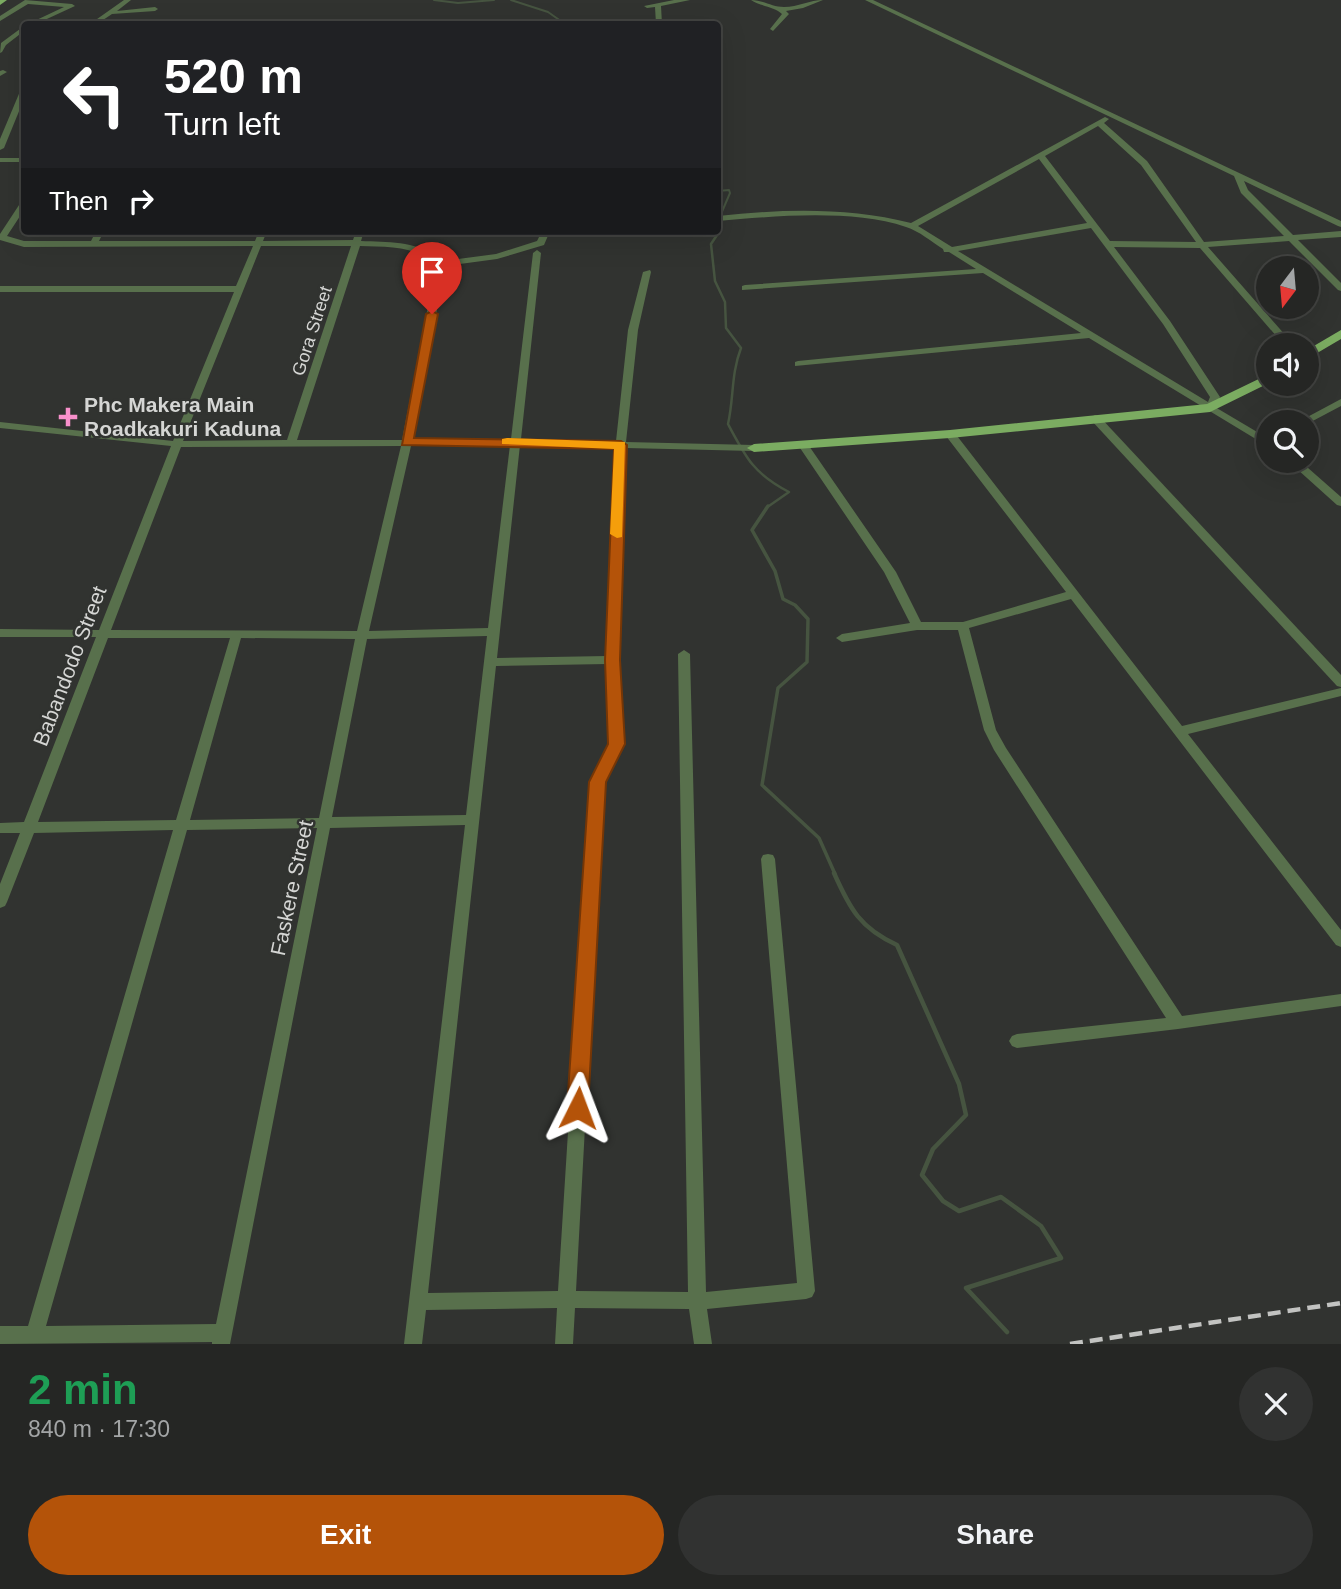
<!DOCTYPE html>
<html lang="en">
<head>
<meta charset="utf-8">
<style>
  body { margin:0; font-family:Arial,sans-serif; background:#313231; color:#f1f3f6; height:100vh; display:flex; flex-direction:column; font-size:26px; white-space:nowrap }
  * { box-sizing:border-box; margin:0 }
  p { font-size:23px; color:#a3a5a6 }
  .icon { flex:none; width:38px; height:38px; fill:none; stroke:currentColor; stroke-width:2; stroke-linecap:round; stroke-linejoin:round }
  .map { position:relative; height:1344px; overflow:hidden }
  .drawer { display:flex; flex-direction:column; background:#252624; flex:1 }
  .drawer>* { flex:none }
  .banner { position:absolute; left:21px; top:21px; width:700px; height:214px; border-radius:7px; box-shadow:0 7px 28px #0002,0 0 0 2px #424341; background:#202124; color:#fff; overflow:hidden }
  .needle { width:46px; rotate:196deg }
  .tools { position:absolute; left:1256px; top:256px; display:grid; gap:14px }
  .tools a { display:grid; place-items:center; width:63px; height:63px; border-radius:50%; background:#252624; box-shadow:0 7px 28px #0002,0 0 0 2px #424341; font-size:35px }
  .pin { position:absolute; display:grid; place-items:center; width:60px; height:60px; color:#fff; margin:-72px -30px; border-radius:50% 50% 50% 0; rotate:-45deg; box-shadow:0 0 7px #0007 }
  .pin .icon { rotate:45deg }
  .me { position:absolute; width:77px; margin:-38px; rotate:3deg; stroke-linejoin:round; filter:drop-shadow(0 0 5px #0008) }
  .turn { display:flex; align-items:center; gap:24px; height:147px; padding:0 28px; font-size:32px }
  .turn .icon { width:91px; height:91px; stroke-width:2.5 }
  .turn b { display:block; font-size:49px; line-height:60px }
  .then { display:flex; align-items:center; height:66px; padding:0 28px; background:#0003; gap:14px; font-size:26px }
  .round { display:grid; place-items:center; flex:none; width:74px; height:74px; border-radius:37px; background:#313231 }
  .overview { display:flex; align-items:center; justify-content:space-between; height:119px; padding:0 28px }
  h1 { font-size:42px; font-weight:700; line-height:52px; color:#1e9e55 }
  .action { display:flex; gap:14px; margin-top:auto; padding:14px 28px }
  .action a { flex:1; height:80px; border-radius:42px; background:#b45309; color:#fff; font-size:28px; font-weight:700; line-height:80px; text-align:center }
  .action a+a { background:#313231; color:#f1f3f6 }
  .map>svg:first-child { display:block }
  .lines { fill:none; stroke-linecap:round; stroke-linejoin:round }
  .stream-far3 { stroke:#465440; stroke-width:2 }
  .stream-far2 { stroke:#465440; stroke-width:2.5 }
  .stream-far1 { stroke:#465440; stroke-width:3.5 }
  .stream { stroke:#465440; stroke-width:4.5 }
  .minor { fill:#58704c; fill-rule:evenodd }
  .major { fill:#7bac61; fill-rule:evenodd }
  .rail { stroke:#c2c3c1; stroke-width:4.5; stroke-dasharray:13 7; stroke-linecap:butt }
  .route { fill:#b45309; stroke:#753606; stroke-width:2 }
  .slow { fill:#f59e0b }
  .poi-dot { fill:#f890cb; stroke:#313330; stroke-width:2.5 }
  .labels { text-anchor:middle; stroke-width:5; stroke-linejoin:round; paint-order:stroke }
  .far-street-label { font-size:18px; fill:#d5d6d4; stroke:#313330 }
  .poi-label { font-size:21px; font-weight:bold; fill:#d5d6d4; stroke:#313330; text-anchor:start }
  .street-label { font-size:21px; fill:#d5d6d4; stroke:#313330 }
</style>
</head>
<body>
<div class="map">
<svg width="1341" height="1344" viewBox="0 0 1341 1344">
  <rect width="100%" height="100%" fill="#313330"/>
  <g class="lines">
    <g class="stream-far3">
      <path d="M434 0 458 3 494 0"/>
      <path d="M511 0 548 12 565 24"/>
      <path d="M718 191 729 190 730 193 718 221"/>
    </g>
    <path class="stream-far2" d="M718 228 719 232 711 244 715 281 725 302 726 328 741 348C731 374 734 397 728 424 746 458 754 474 789 492L766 508"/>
    <path class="stream-far1" d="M768 506 752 530 775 571 783 599 795 605 808 619 807 662 778 688 762 785 819 838 835 874"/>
    <path class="stream" d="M834 873C850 909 860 928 897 945L959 1084 966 1115 933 1149 922 1175 943 1201 959 1211 1001 1197 1041 1226 1061 1258 966 1288 1007 1332"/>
    <g class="minor">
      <path d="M25 0 72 4 75 6 36 24H28L64 7 28 4 0 21V16Z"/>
      <path d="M124 0H131L117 11 155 7 158 9 155 11 112 14 97 24H90Z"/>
      <path d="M674 0H690L661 6 662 24H656L655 7 647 8 644 6Z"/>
      <path d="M751 0C763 0 772 7 784 7 798 7 810 0 823 0L803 8 786 11 789 14 773 31 770 29 782 14C775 7 760 6 751 0Z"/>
      <path d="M865 0H873L1341 221V227L1338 226 1244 181 1248 190 1293 235 1341 231V237L1298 240 1341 283V291L1338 290 1289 241 1208 247 1294 345H1284L1200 248 1114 247 1170 321 1220 397 1215 407 1269 439V447L1089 338 795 366V362L798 361 1081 333 983 273 742 290V286L745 285 976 269 949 252H944L943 249C932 242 919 231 906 227 852 209 775 216 718 221V216C782 209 848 207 911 223L1105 117 1109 119 1104 123 1147 161 1204 242 1284 236 1241 193 1234 176ZM1098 126 1141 165 1196 242 1110 241 1045 156ZM1039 159 1087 223 952 247 918 226ZM1091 228 1163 324 1210 397 1208 402 958 251Z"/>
      <path d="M24 26V31L6 45 2 52 0 53 1 43Z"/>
      <path d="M3 70 7 72 0 76V71Z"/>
      <path d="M21 89H24V99L4 148 0 150V139Z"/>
      <rect x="0" y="158" width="24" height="4"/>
      <path d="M21 202H24V210L7 236 24 241H91L96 231H104L99 241H255L259 231H267L263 241 353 240 356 231H364L361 241C390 242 420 241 443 261L496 254 537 241 542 231H550L544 245 497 259 445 266 413 440 511 439 533 253 537 250 541 253 521 439 616 441 628 330 643 272 650 270 651 272 638 330 626 442 754 445 759 448 754 451 626 448 619 660 622 744 604 782 576 1291 688 1292 678 654 684 650 690 654 706 1292 797 1283 761 859 763 855 768 854 773 855 775 859 815 1291 812 1297 806 1299 707 1309 712 1344H694L689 1309 575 1308 573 1344H555L557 1308 426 1310 422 1344H404L465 825 330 828 230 1344H212V1342L0 1344V1326H28L173 830 34 833 7 902 5 906 0 908V884L20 833H0V823L24 822 96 637H0V629L99 630 171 446 0 428V422L173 441 234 292H0V286H236L253 246 24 247 0 240V234ZM261 246H351L287 440 183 441ZM360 246C387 247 415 245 436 265L402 440H297ZM510 445 488 628 369 631 411 446ZM520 445 616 448 607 656 497 658ZM401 446 357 631 111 630 181 447ZM487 636 466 815 332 817 367 639ZM108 638H230L176 820 38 822ZM241 638 355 639 319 818 190 820ZM607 664 610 744 590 782 558 1291 428 1293 496 666ZM317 828 216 1324 46 1326 187 830Z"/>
      <path d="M1341 399V406L1307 424V422H1298Z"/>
      <path d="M1095 415 1099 416 1341 675V687L1337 686 1091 420 1090 418Z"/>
      <path d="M950 431 954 432 1182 726 1341 688V696L1188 734 1341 930V947L1336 945 1071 599 969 628 996 730 1006 748 1182 1016 1341 994V1006L1178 1029 1017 1048 1012 1046 1009 1041 1012 1036 1017 1034 1166 1018 994 750 984 730 958 630H917L842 642 836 638 842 634 910 623 884 572 798 445 803 442 807 443 896 572 921 622H963L1066 592 946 436 945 434Z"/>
      <path d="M1287 460H1299L1341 497V506L1337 505Z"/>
    </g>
    <g class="major">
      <path d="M0 0H7L0 5Z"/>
      <path d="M1341 330V339L1307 359V350Z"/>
      <path d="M1269 374V383L1210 412 950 438 754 452 747 448 754 444 950 430 1207 404Z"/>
    </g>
    <path class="rail" d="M1070 1344 1341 1303"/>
  </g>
  <path class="route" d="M432 311 438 314 414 438 621 441 627 445 620 660 625 744 606 782 588 1108 585 1115 578 1117 571 1115 567 1108 589 782 608 744 605 660 614 449 402 445 426 314Z"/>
  <path class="slow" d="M507 438 625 442 622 537 617 538 610 534 614 449 502 444V439Z"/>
  <path class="poi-dot" d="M64.5 406.5h7v7h7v7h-7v7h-7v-7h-7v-7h7z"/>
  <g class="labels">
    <g class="far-street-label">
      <text transform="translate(312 331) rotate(-72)" y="6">Gora Street</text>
    </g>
    <g class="poi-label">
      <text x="84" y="412">Phc Makera Main<tspan x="84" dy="24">Roadkakuri Kaduna</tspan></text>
    </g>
    <g class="street-label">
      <text transform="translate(70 666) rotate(-69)" y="7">Babandodo Street</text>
      <text transform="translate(292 888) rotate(-78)" y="7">Faskere Street</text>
    </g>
  </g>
</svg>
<div class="tools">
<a><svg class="needle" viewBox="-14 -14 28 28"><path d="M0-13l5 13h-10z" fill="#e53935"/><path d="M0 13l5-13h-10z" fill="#a3a5a6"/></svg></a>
<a><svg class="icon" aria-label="sound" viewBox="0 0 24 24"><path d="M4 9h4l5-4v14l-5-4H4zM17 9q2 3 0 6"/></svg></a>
<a><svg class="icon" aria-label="search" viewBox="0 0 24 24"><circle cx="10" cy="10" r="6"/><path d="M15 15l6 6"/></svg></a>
</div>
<div class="pin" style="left:432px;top:314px;background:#d93025"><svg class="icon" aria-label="arrive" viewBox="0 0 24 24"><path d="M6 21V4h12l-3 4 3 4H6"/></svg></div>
<svg class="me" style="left:578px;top:1108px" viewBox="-20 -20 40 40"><path d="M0-17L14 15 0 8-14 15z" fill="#b45309" stroke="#fff" stroke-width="4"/></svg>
<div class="banner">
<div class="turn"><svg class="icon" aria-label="left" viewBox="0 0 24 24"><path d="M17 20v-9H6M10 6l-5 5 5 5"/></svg><div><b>520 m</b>Turn left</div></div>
<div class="then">Then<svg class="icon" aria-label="right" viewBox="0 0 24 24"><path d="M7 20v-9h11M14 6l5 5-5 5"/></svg></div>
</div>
</div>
<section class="drawer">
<div class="overview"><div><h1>2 min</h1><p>840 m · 17:30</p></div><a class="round"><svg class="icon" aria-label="close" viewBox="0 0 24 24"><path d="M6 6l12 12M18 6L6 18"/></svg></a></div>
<div class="action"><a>Exit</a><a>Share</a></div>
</section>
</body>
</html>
